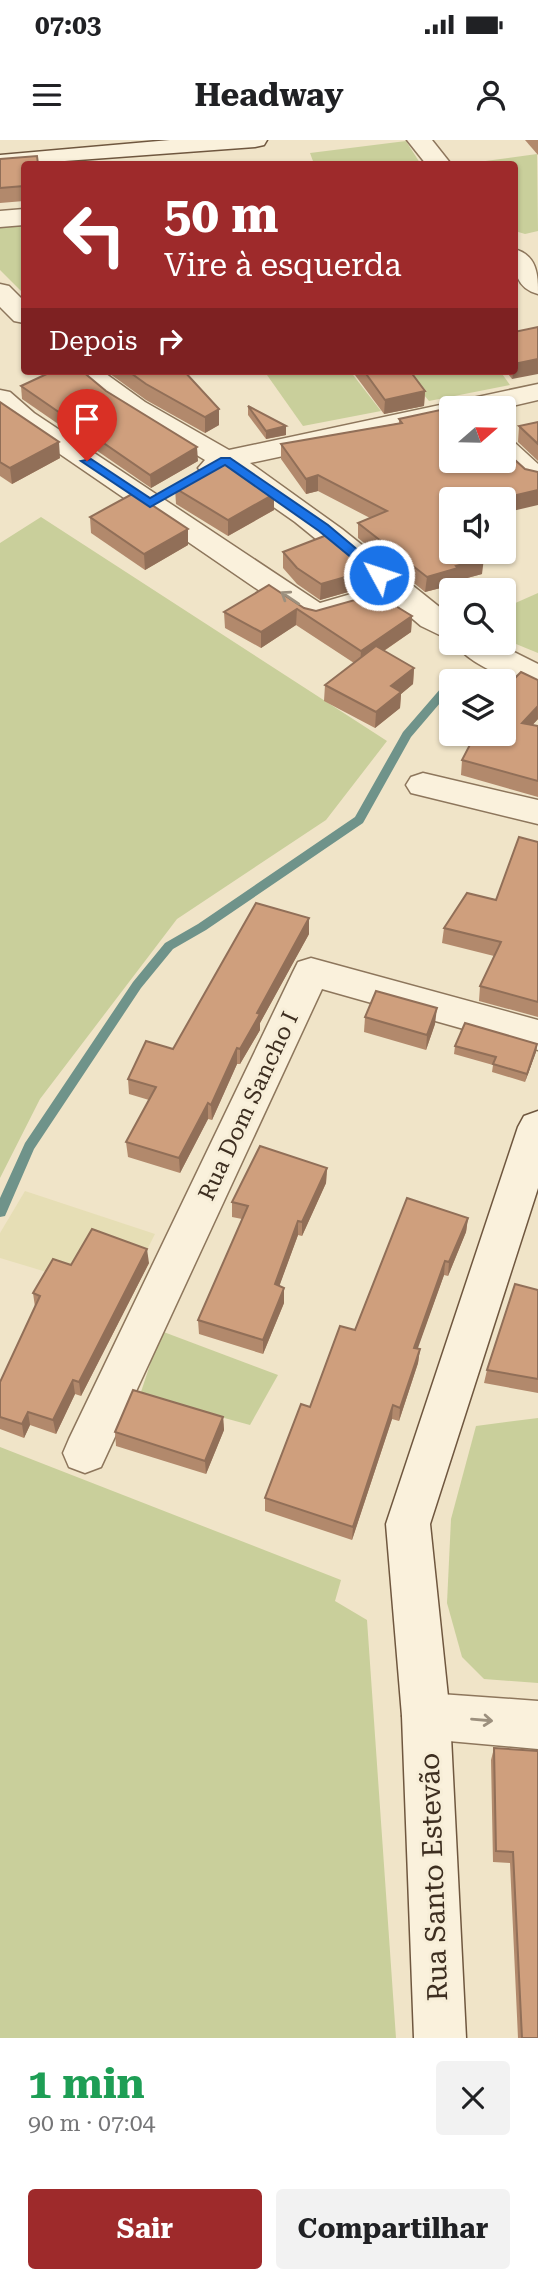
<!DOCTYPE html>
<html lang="pt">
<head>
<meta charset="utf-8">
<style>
  body { margin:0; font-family:"Roboto Serif",serif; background:#f2f2f2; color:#202124; height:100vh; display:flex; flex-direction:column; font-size:26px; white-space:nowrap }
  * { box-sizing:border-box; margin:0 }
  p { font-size:23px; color:#757577 }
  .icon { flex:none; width:38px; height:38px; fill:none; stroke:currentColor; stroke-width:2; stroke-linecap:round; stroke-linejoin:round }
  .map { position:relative; height:1898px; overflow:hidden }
  .sheet { display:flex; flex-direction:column; background:#fff; flex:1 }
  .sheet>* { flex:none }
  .top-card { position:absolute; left:21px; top:21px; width:497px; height:214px; border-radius:7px; box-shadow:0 2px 5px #0004; background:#9e2a2b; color:#fff; overflow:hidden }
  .needle { width:46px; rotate:70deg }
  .controls { position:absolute; left:439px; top:256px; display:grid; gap:14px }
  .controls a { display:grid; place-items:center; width:77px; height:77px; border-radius:7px; background:#fff; box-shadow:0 2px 5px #0004; font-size:35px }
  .pin { position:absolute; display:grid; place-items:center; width:60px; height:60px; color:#fff; margin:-72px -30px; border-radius:50% 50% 50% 0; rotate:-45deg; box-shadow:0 0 7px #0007 }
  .pin .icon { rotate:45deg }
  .me { position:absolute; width:77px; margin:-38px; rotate:310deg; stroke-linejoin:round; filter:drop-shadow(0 0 5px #0008) }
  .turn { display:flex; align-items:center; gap:24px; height:147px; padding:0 28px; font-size:32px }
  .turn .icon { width:91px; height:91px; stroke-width:2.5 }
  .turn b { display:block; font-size:49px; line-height:60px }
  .then { display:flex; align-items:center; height:66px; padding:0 28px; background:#0003; gap:14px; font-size:26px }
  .round { display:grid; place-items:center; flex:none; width:74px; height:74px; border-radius:7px; background:#f2f2f2 }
  .overview { display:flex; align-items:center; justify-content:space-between; height:119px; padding:0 28px }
  h1 { font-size:42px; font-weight:700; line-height:52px; color:#1e9e55 }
  .cta { display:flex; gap:14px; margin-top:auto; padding:14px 28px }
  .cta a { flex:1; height:80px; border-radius:7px; background:#9e2a2b; color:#fff; font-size:28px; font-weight:700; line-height:80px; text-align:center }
  .cta a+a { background:#f2f2f2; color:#202124 }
  .status { display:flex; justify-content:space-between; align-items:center; height:49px; padding:0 35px; background:#fff; direction:ltr }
  .status svg { height:19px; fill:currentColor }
  header { display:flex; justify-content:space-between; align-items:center; height:91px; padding:0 28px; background:#fff; font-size:32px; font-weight:700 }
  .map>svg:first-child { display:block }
  .farmland { fill:#e6deb5 }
  .green { fill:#c9cf9b }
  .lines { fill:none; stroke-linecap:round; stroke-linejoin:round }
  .stream { fill:#6f938a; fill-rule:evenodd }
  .street-casing { stroke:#8d765c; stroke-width:3 }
  .secondary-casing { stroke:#6f573f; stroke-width:3 }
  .street { fill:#faf1dc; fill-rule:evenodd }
  .secondary { fill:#faf1dc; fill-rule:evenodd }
  .wall { fill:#b2896c }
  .shaded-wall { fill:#916f58 }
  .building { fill:#cf9f7d; stroke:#916f58; stroke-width:2 }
  .oneway { stroke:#9c907e }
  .route { fill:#1a73e8; stroke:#114b97; stroke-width:2 }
  .labels { text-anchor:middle; stroke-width:6; stroke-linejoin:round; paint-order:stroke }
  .street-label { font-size:23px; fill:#3d2e20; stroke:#f7eed8 }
  .near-street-label { font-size:28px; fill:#3d2e20; stroke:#f7eed8 }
</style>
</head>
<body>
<div class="status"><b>07:03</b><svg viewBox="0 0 49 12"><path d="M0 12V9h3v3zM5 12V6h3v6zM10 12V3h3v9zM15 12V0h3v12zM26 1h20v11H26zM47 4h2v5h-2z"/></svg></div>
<header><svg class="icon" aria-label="menu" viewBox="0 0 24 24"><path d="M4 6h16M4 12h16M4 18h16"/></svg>Headway<svg class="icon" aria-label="person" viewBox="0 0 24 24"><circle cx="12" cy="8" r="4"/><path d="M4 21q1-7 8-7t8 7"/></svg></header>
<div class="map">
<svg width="538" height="1898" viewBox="0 0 538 1898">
  <rect width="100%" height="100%" fill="#f0e4c8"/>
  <path class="farmland" d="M25 1051 155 1094 142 1120 73 1140 0 1118V1093Z"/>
  <g class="green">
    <path d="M406 1 420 23 314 24 310 13Z"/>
    <path d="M537 14 538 91 525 94 515 91 514 24H463Z"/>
    <path d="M24 84V154L0 130V87Z"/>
    <path d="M287 231H350L381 271 303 286 267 235Z"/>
    <path d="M404 231H500L510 245 429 261Z"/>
    <path d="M41 377 387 601 326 680 177 779 40 959 0 1038V403Z"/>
    <path d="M538 453V513L504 499V468Z"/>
    <path d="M161 1191 278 1235 250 1285 140 1255Z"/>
    <path d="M538 1278V1543L484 1539 462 1517 447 1463 451 1379 476 1286Z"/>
    <path d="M0 1307 341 1440 335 1461 367 1480 396 1898H0Z"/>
  </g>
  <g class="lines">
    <path class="stream" d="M452 539 456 541H452V549L411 597 363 683 206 790 173 809 141 848 34 1009 5 1076 0 1077V1058L25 1003 133 842 165 803 198 784 355 677 403 592 448 540Z"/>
    <defs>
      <g id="street">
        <path d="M407 0H432L451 24H426Z"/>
        <path d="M24 69V85L0 87V71Z"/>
        <path d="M514 109C537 115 538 134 538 154 515 148 514 129 514 109Z"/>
        <path d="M0 144 9 146 24 161V183L14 181 0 167Z"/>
        <path d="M71 231H102L145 262 229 310 538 244V260L504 268H452V280L250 323 342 389 452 477V501L421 486 393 462 316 485 305 482 0 273V250L10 252 34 273 320 463 375 447 295 382 225 333 213 337 203 334 198 328 205 320 108 262Z"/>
        <path d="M504 299 514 302 538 324V345L525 343 500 320H504Z"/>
        <path d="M454 502H494L538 524V547C512 540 469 526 454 502Z"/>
        <path d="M423 633 538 660V684L411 653 406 645 411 637Z"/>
        <path d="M311 818 538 880V910L322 849 101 1327 85 1333 69 1327 63 1313 69 1299 293 832 298 822Z"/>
        <path d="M426 1553 538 1561V1609L426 1599 409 1593 402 1576 409 1559Z"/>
      </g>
      <g id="secondary">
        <path d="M170 0H267L264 5 255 7 24 24V27L0 29V15Z"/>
        <path d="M538 971V1048L430 1384 450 1576 466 1898H414L402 1576 386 1384 518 987 524 976Z"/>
      </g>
    </defs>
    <use href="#street" class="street-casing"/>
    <use href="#secondary" class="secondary-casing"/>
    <use href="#street" class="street"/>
    <use href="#secondary" class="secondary"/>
  </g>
  <g class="wall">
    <path d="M525 0H538V15Z"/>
    <path d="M0 19 24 24V61L0 63Z"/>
    <path d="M106 231H184L219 285 205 293 146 260Z"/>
    <path d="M352 231H410L425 251 424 266 384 274Z"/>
    <path d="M506 231H514L512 239Z"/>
    <path d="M21 246 198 321 151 348 22 259Z"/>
    <path d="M0 262 60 318 12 344 0 336Z"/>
    <path d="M248 266 286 286V295L266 299 248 275Z"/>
    <path d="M399 279 452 359 482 434 456 441V444L425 452 358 398V383L370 378 318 351 306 354 281 319V304L399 283Z"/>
    <path d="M538 282V321L518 302 519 286Z"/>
    <path d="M175 348 274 370 228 396 176 364Z"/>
    <path d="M90 377 188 405 145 430 91 393Z"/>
    <path d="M283 412 370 430 369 446 320 460 297 444 283 428Z"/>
    <path d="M304 468 316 471 412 476 411 492 384 511 414 528 413 544 401 554 400 568 375 588 324 561 325 545 354 523 296 485 261 508 225 488 224 472Z"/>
    <path d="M538 540V579L532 585 538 586V657L461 635 462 620Z"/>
    <path d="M538 702V877L479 861 480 846 494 816 442 803 444 788 496 760Z"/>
    <path d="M309 778V794L260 883V890L240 924H237L212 980 208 979 180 1033 128 1017 126 1002 149 960 129 954 128 939 173 909Z"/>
    <path d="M365 877 435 884 426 910 364 892Z"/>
    <path d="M537 904 536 912 525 942 492 932 493 925 454 914 455 906Z"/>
    <path d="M327 1028 326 1043 302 1096 298 1095 279 1146 284 1163 263 1214 199 1194 198 1180 242 1079 232 1077V1062Z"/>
    <path d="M468 1078 466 1092 448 1136 444 1135 417 1209H420L418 1223 399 1281 392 1279 352 1400 265 1371V1358L310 1267 355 1190Z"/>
    <path d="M149 1123 81 1256 75 1254 56 1294 30 1285 24 1298 0 1289V1242L35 1167 33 1153 71 1125Z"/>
    <path d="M538 1150V1253L484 1243 487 1230Z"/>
    <path d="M223 1277 224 1290 206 1334 116 1306 115 1292Z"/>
    <path d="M494 1608 538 1611V1898H518L510 1723 493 1722 491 1620Z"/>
  </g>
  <g class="shaded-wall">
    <path d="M538 219V234L512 239 513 231H514V224Z"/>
    <path d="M425 251 424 266 384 274 385 260Z"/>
    <path d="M219 269V285L205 293V277Z"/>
    <path d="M286 286V295L266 299V291Z"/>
    <path d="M59 302 60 318 12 344 10 328Z"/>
    <path d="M197 307 198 321 151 348 150 335Z"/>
    <path d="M318 335V351L306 354V339Z"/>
    <path d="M538 350V365L504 373V359H500Z"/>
    <path d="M274 354V370L228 396V380Z"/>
    <path d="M188 389V405L145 430 144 414Z"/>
    <path d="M484 418 482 434 456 441V444L425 452 427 437 456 426Z"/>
    <path d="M370 430 369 446 320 460 321 444Z"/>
    <path d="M297 469 296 485 261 508V492Z"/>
    <path d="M412 476 411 492 360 527 361 511Z"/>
    <path d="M414 528 413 544 401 554 400 568 375 588 376 572 391 546Z"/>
    <path d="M538 566V579L520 599 522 583Z"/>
    <path d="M309 778V794L260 883V890L240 924V909L257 873Z"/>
    <path d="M437 868 435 884 426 910 427 895Z"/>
    <path d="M537 904 536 912 525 942 527 934Z"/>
    <path d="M237 908V924L212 980 211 965Z"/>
    <path d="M208 963V979L180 1033 179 1018Z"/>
    <path d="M327 1028 326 1043 302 1096V1082Z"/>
    <path d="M468 1078 466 1092 448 1136 449 1122Z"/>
    <path d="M298 1081V1095L275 1158V1144Z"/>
    <path d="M147 1109 149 1123 81 1256 79 1242Z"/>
    <path d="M445 1121 444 1135 413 1222 414 1208Z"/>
    <path d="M284 1148V1163L263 1214V1200Z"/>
    <path d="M420 1209 418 1223 399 1281 400 1268Z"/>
    <path d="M73 1240 75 1254 56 1294 53 1280Z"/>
    <path d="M393 1265 392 1279 352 1400 353 1387Z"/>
    <path d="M28 1272 30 1285 24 1298 22 1284Z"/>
    <path d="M223 1277 224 1290 206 1334 205 1321Z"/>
  </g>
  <g class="building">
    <path d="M37 16 38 24H24V46L0 48V19Z"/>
    <path d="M538 187V219L514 224V192Z"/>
    <path d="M53 231H82L106 251 197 307 150 335 21 246Z"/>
    <path d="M128 231H184L219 269 205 277 146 244Z"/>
    <path d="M364 231H410L425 251 385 260Z"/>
    <path d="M0 262 59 302 10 328 0 322Z"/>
    <path d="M248 266 286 286 266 291Z"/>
    <path d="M440 270 444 275 452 274V320H504V310L525 329 538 332V350L500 359H452V411H478L484 418 456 426 458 428 427 437 358 383 387 371 318 335 306 339 281 304 402 283 399 279Z"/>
    <path d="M538 282V304L519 286Z"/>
    <path d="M223 320 274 354 228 380 175 348Z"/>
    <path d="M134 353 188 389 144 414 90 377Z"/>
    <path d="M327 395 370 430 321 444 297 428 283 412Z"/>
    <path d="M269 445 304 468 316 471 376 454 412 476 361 511 297 469 261 492 224 472Z"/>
    <path d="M376 506 414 528 391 546 401 552 376 572 325 545Z"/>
    <path d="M521 532 538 540V566L522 583 538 586V641L462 620 476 593H504V549Z"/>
    <path d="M519 697 538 702V862L480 846 501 802 444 788 467 753 496 760Z"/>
    <path d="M256 763 309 778 257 873 260 874 240 909 237 908 211 965 208 963 179 1018 126 1002 156 947 128 939 146 901 173 909Z"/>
    <path d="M376 851 437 868 427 895 365 877Z"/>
    <path d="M465 883 537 904 527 934 493 924 496 917 455 906Z"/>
    <path d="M260 1006 327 1028 302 1082 298 1081 275 1144 284 1148 263 1200 198 1180 248 1066 232 1062Z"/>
    <path d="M407 1058 468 1078 449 1122 445 1121 414 1208 420 1209 400 1268 393 1265 353 1387 265 1358 301 1264 310 1267 340 1186 355 1190Z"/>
    <path d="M92 1089 147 1109 79 1242 73 1240 53 1280 28 1272 22 1284 0 1277V1242L40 1156 33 1153 53 1119 71 1125Z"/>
    <path d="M515 1144 538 1150V1239L487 1230Z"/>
    <path d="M133 1250 223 1277 205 1321 115 1292Z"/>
    <path d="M494 1608 538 1611V1898H522L513 1712 496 1711Z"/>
  </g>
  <defs><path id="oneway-shaft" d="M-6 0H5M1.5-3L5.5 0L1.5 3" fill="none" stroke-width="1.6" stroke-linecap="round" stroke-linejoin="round" transform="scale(1.75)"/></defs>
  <g class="oneway">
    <use href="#oneway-shaft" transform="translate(290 458) rotate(-146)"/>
    <use href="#oneway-shaft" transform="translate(482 1580) rotate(5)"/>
  </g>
  <path class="route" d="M221 318H230L328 385 384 432V437H375L319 391 225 325 150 367 81 321 91 319 150 358Z"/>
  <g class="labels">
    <g class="street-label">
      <text transform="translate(248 966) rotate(-65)" y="8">Rua Dom Sancho I</text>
    </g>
    <g class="near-street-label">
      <text transform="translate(433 1737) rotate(-92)" y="10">Rua Santo Estevão</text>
    </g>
  </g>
</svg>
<div class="controls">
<a><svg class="needle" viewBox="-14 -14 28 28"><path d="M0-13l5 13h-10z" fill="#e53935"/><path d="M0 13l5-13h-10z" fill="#757577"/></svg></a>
<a><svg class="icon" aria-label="sound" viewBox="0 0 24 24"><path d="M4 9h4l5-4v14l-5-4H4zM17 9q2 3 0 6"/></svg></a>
<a><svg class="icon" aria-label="search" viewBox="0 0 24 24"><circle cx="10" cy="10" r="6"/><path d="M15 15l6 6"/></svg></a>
<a><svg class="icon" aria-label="layers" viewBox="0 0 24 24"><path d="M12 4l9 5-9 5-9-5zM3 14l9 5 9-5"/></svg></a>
</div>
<div class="pin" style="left:87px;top:321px;background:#d93025"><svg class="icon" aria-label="arrive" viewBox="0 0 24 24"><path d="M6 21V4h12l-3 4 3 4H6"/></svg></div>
<svg class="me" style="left:379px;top:435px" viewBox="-20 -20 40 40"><circle r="17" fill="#1a73e8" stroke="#fff" stroke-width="3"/><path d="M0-11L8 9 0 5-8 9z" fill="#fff"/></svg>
<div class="top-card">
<div class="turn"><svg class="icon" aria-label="left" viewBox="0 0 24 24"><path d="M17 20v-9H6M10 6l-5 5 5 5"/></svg><div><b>50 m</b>Vire à esquerda</div></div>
<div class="then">Depois<svg class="icon" aria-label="right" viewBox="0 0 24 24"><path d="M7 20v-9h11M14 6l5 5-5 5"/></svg></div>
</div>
</div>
<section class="sheet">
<div class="overview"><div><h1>1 min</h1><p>90 m · 07:04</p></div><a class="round"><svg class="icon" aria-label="close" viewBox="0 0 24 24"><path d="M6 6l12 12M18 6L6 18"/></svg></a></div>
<div class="cta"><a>Sair</a><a>Compartilhar</a></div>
</section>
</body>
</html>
